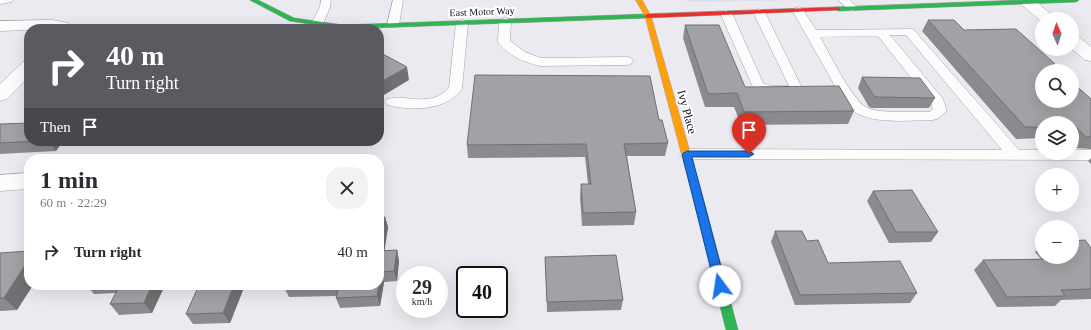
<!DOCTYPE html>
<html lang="en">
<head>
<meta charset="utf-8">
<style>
  body { margin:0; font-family:Georgia,serif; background:#f2f2f3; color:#2b2b33; height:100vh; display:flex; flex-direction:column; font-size:15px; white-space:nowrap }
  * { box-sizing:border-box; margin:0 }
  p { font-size:13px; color:#7c7c81 }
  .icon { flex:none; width:22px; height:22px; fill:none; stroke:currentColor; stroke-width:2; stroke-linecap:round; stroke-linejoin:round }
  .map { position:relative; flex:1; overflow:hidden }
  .panel { position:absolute; left:24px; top:154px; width:360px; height:136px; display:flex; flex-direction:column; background:#fff; border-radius:16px; box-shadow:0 4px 16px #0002 }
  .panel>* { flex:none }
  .banner { position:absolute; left:24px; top:24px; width:360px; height:122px; border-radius:16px; box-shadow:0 4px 16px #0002; background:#5a5a60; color:#fff; overflow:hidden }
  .needle { width:26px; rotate:357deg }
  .controls { position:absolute; left:1035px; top:12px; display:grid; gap:8px }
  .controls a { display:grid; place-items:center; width:44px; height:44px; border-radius:50%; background:#fff; box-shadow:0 4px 16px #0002; font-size:20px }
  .speed { position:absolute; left:396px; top:266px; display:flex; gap:8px; font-size:20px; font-weight:700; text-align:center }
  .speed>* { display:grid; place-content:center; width:52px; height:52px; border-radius:50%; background:#fff; box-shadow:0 4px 16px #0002; line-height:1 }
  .speed small { font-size:10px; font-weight:400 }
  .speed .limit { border:2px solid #111; border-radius:6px; background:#fff; color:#111 }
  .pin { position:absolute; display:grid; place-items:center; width:34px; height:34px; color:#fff; margin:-41px -17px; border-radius:50% 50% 50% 0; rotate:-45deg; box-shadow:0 0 4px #0007 }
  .pin .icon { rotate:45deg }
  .me { position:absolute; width:44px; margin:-22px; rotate:346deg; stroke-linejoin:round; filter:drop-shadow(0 0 3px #0008) }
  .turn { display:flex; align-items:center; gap:14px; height:84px; padding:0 16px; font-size:18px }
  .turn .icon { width:52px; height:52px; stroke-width:2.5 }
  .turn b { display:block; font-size:28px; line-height:34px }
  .then { display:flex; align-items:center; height:38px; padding:0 16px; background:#0003; gap:8px; font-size:15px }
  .round { display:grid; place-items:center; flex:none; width:42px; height:42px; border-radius:16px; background:#f2f2f3 }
  .summary { display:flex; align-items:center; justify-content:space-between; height:68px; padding:0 16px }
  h1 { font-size:24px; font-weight:700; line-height:30px }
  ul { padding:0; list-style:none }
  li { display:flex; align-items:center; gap:12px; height:60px; padding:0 16px }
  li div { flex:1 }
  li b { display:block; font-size:15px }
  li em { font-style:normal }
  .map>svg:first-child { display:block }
  .built { fill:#dddeeb }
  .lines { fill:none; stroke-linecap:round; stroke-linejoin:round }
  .lane-casing { stroke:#a0a0a5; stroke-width:1 }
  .street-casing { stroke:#a0a0a5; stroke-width:1 }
  .fast-casing { stroke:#a0a0a5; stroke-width:1 }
  .slow-casing { stroke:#a0a0a5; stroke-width:1 }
  .jam-casing { stroke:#a0a0a5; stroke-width:1 }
  .lane { fill:#fcfcfd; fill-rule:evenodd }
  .street { fill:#fcfcfd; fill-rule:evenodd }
  .fast { fill:#30b455; fill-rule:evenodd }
  .slow { fill:#ff9f0a; fill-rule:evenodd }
  .jam { fill:#e5322d; fill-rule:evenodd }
  .wall { fill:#8a8a8f }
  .shaded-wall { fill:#717174 }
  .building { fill:#a1a1a6; stroke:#717174 }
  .route { fill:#1a73e8; stroke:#114b97 }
  .labels { text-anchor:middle; stroke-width:4; stroke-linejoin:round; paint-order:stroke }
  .far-street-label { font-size:10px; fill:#0d0d12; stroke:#fff }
  .street-label { font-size:12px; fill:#0d0d12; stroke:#fff }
</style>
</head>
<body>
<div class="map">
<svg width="1091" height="330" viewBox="0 0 1091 330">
  <rect width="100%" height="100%" fill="#eaeaf0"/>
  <path class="built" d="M684 0H809L692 2Z"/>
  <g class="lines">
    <defs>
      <g id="lane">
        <path d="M0 0H13L12 2 0 4Z"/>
        <path d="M321 0H331L330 7 323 24 321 26H313L311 24 320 7Z"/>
        <path d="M393 0H403L399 25 397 27H389L387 25Z"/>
        <path d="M838 0H850L858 8 853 11 849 10Z"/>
        <path d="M798 7 802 8 816 30 913 29 1019 150H1042V153H1072V150H1091V160L687 159 682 158 680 154 682 150 687 149 1002 150 906 35H890L943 99 947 111 937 119 932 120C906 120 861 127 844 102L792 10ZM878 36 931 103 933 109 929 112C913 111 881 114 868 108 853 103 829 52 820 37Z"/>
        <path d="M759 9 765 12 801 86 800 92C786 95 761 99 752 85L720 13 726 10 732 13 763 83 771 86H789L753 12Z"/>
        <path d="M505 18 509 19 511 21 510 41 525 52 541 58 627 57 631 58 633 61 631 64 627 65 540 66C524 62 508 56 498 42L499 21 501 19Z"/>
        <path d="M462 20 466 21 468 23 462 89C446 111 411 111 387 105L385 102 387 99C403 95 420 103 436 97 440 96 445 91 449 88L456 23 458 21Z"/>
      </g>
      <g id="street">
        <path d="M1021 0H1035L1056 19H1042V22L1022 5 1020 2Z"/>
        <path d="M53 20 68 23 70 29H29V30L0 31V21Z"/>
        <path d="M1072 35 1078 36 1091 47V61L1085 60 1072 49Z"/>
        <path d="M29 61V77L7 99 0 101V84L23 62Z"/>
        <path d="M29 173V189L0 191V175Z"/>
      </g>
      <g id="fast">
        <path d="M250 0H258L294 18 343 25 647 14 650 16 647 18 343 29 290 21Z"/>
        <path d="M1024 0H1079L1076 2 838 11 835 9 838 7Z"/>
        <path d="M699 197 702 199 704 201 738 330H726L694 201 696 199Z"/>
      </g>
      <path id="slow" d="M636 0H642L651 16 704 201 702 203H696L694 201 645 16Z"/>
      <path id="jam" d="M838 7 840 8V10L647 18 644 16 647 14Z"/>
    </defs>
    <use href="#lane" class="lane-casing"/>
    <use href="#street" class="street-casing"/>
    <use href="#fast" class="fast-casing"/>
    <use href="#slow" class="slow-casing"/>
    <use href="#jam" class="jam-casing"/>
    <use href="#lane" class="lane"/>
    <use href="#street" class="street"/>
    <use href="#fast" class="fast"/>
    <use href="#slow" class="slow"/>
    <use href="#jam" class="jam"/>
  </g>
  <g class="wall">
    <path d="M928 20 964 30 1055 64 1054 65 1091 99V149L1076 148 1072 144V123H1042V138L1016 139 922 31Z"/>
    <path d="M685 25 745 87 854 111 848 124 741 125 734 107H705L683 38Z"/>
    <path d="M862 77 935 98 929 108H872L869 107 858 88Z"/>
    <path d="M29 78V89L24 83Z"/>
    <path d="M659 120 668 143 665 156H627L636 212 634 225 582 226 580 197 581 184H588L585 157 468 158 467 145Z"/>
    <path d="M0 124 29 141H63L56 151 0 154Z"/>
    <path d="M1091 158V164L1088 161Z"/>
    <path d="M873 191 938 232 931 242 889 243 867 201Z"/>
    <path d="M385 217 388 227 384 251 397 250 399 261 397 281 384 282 380 306 340 308 336 298V296L289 297 284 287 379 285Z"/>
    <path d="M775 231 807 241 828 263 917 293 910 303 795 305 771 242Z"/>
    <path d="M1042 244V257H1072L1091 248V299L1061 300 1055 306 997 307 974 270 983 260 1041 259 1035 252Z"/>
    <path d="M0 253 29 285H33L17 310 0 311Z"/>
    <path d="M545 257 623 300 621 310 547 312Z"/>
    <path d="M86 285H165L152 313 119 315 110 304 116 293 94 294Z"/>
    <path d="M199 285H245L230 323 193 324 186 314Z"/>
  </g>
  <g class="shaded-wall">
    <path d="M407 67 409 80 379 98V83Z"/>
    <path d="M48 141H63L56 151Z"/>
    <path d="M385 217 388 227 383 261 379 251Z"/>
    <path d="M397 250 399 261 397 281 394 271Z"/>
    <path d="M29 259V285H33L17 310 4 298Z"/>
    <path d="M381 272 384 282 380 306 377 296Z"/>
    <path d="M152 285H165L152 313 144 303Z"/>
    <path d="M234 285H245L230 323 223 313Z"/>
  </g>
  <g class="building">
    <path d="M928 20H954L964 30 1016 29 1055 64H1053L1060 71H1042V101H1072V82L1091 99V137H1086L1075 126H1072V123H1042V127H1025Z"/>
    <path d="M685 25H719L745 87 839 86 854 111 744 112 737 93 708 94Z"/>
    <path d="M379 52 407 67 379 83Z"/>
    <path d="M475 75 650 76 659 120H662L668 143 624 144 636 212 583 213 581 184H591L586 144 467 145Z"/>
    <path d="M862 77 920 78 935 98 877 97 874 96Z"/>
    <path d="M29 78V83H24Z"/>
    <path d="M29 123V141H36L0 143V124Z"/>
    <path d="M912 190 938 232H896L873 191Z"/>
    <path d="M379 217H385L379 251 397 250 394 271 381 272 379 283Z"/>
    <path d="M775 231H802L807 241 818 240 828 263 900 261 917 293 800 295Z"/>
    <path d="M1085 240 1091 248V289L1061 290 1065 296 1007 297 983 260 1058 259 1057 257H1072V241Z"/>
    <path d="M29 251V259L4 298H0V253Z"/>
    <path d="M616 255 623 300 547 302 545 257Z"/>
    <path d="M120 285H152L144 303 110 304Z"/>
    <path d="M199 285H234L223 313 186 314Z"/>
    <path d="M285 285H379L377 296 336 298 339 286 284 287Z"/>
  </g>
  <path class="route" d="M687 151H749L754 154 749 157H692L726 286 724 289 720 291 717 289 715 286 682 154Z"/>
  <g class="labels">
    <g class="far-street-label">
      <text transform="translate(482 11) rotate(-2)" y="4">East Motor Way</text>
    </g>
    <g class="street-label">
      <text transform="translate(687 112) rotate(75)" y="4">Ivy Place</text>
    </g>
  </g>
</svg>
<div class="controls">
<a><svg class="needle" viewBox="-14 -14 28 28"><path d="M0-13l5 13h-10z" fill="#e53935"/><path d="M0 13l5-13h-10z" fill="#7c7c81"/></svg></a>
<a><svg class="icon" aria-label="search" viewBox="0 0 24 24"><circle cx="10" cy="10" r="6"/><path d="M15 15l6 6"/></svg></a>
<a><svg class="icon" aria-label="layers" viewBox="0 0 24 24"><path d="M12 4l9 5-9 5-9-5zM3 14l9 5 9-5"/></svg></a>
<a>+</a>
<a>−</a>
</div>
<div class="speed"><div>29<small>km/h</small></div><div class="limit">40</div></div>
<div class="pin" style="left:749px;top:154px;background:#d93025"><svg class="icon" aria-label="arrive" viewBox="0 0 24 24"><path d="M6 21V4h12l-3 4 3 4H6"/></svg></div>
<svg class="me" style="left:720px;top:286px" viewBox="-20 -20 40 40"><circle r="19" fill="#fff"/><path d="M0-13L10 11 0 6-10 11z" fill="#1a73e8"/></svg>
<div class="banner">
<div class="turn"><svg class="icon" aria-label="right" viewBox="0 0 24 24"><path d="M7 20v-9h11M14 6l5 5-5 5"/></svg><div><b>40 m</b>Turn right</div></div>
<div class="then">Then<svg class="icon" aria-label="arrive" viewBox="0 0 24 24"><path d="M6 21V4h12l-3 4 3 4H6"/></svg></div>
</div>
<section class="panel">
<div class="summary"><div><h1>1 min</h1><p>60 m · 22:29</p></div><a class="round"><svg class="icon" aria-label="close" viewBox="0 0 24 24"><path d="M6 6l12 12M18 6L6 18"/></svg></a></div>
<ul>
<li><svg class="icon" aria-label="right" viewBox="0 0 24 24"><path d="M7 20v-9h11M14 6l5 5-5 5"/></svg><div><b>Turn right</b></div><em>40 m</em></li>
</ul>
</section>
</div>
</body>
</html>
